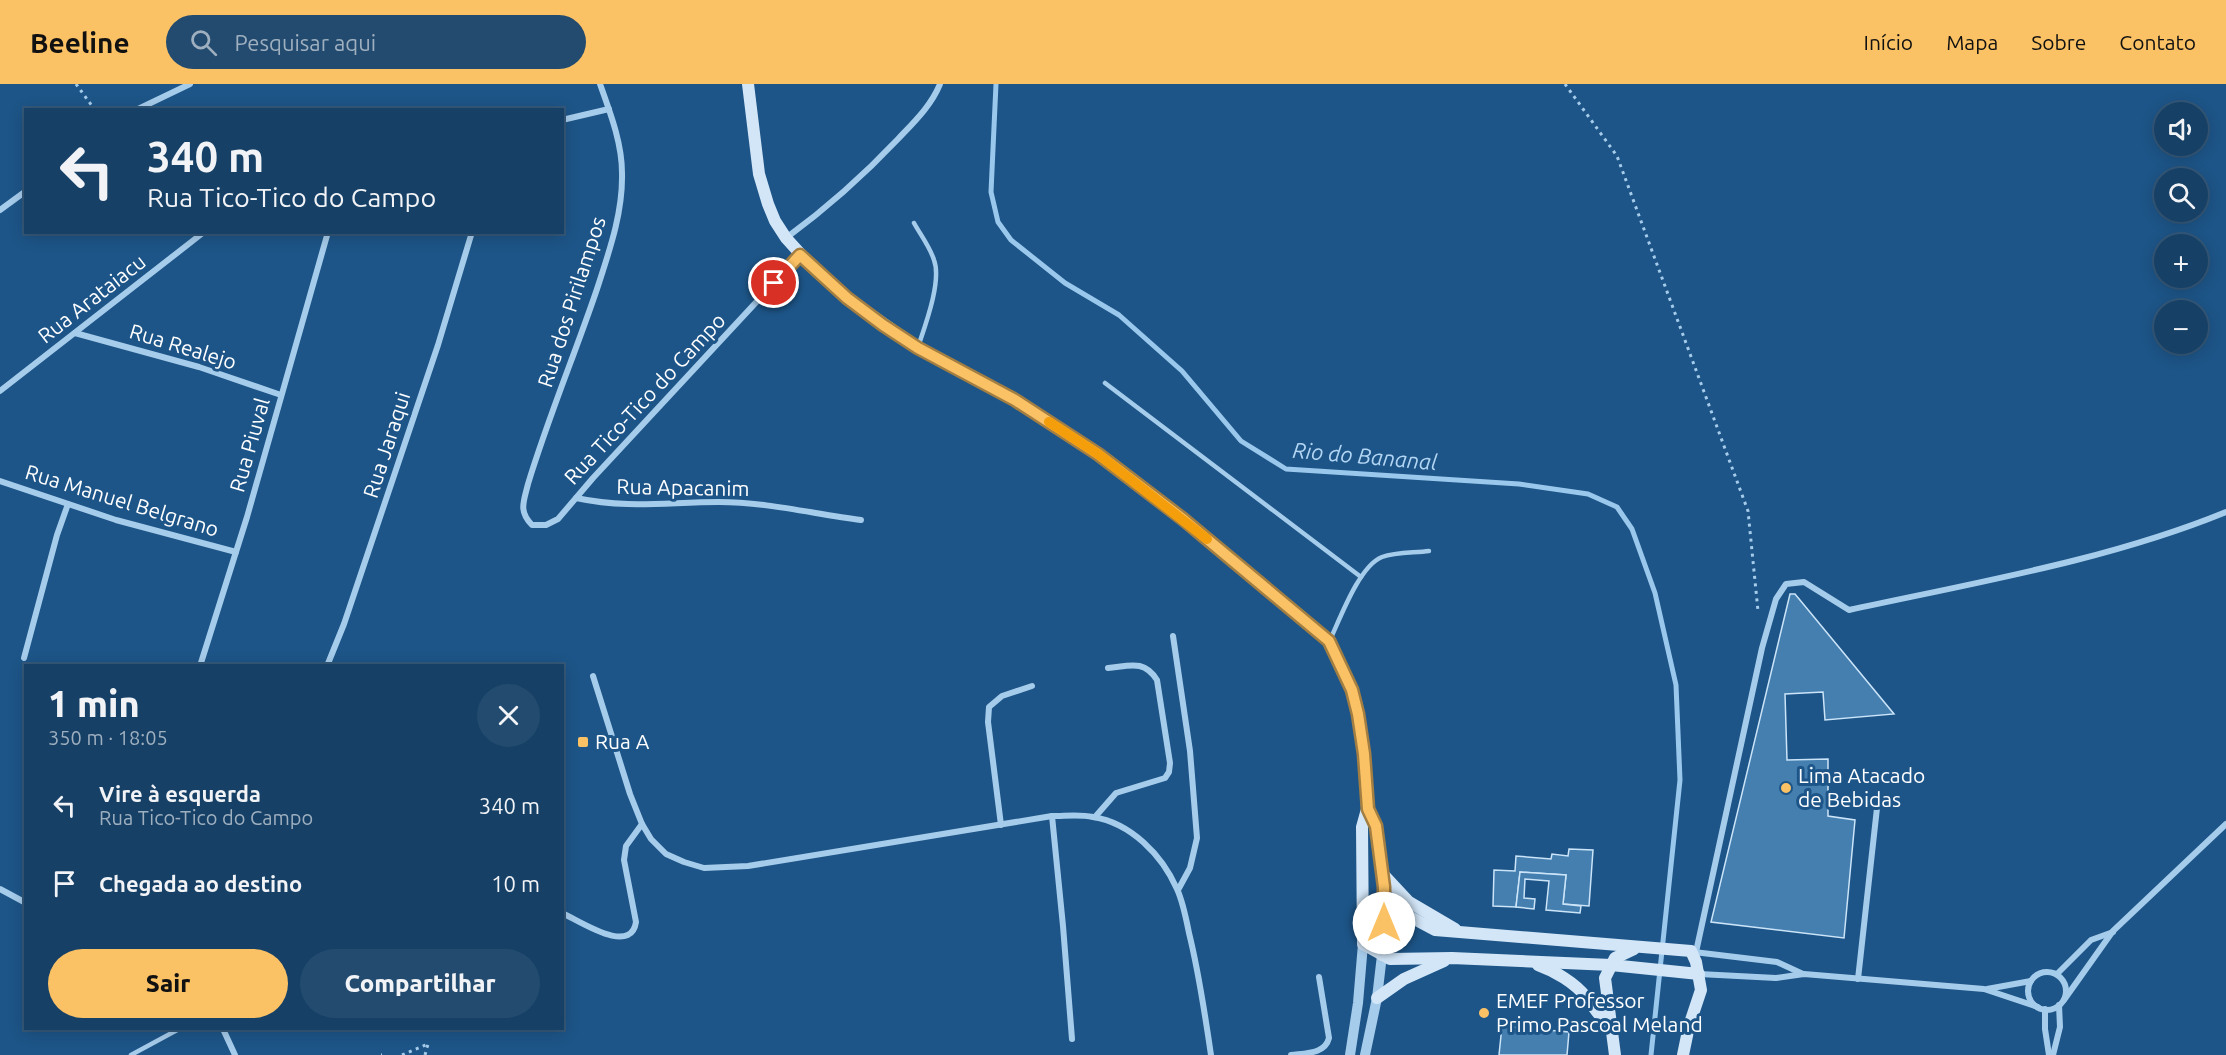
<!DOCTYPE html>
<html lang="pt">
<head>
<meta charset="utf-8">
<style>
  body { margin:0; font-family:Ubuntu,sans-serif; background:#234b6f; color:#f1f3f6; height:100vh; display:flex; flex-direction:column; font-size:22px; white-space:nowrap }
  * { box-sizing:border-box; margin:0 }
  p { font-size:20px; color:#9eafbf }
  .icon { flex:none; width:33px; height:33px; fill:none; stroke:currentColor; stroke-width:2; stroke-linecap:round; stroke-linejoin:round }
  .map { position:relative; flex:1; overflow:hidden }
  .drawer { position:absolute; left:24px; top:580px; width:540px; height:366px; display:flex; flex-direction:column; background:#164066; border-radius:0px; box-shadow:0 3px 15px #0003,0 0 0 2px #35597a }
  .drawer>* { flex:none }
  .guide { position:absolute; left:24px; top:24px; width:540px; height:126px; border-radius:0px; box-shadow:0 3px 15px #0003,0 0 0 2px #35597a; background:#164066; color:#f1f3f6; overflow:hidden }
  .fabs { position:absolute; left:2154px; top:18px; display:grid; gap:12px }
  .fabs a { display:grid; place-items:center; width:54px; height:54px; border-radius:50%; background:#164066; box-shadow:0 3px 15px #0003,0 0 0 2px #35597a; font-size:30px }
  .pin { position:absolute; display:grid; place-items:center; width:51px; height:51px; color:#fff; margin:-26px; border:3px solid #fff; border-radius:50%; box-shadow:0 2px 6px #0007 }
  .me { position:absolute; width:66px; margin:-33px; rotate:0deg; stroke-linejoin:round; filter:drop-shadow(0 0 4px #0008) }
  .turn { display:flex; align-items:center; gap:21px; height:126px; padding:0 24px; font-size:27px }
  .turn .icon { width:78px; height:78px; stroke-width:2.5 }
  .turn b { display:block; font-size:42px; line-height:51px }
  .round { display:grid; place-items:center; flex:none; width:63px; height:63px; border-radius:32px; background:#234b6f }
  .summary { display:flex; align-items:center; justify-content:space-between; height:102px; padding:0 24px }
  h1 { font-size:36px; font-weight:800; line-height:45px }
  .cta { display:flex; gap:12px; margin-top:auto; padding:12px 24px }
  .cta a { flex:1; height:69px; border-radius:36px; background:#fbc265; color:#111; font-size:24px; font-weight:800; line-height:69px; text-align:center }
  .cta a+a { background:#234b6f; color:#f1f3f6 }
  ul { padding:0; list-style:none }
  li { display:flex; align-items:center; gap:18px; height:78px; padding:0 24px }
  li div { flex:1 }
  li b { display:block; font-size:22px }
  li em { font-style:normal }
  header { display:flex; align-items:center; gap:36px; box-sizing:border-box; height:84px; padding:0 30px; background:#fbc265; color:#111 }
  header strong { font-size:28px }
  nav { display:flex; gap:33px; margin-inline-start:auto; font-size:21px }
  .search { width:420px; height:54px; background:#234b6f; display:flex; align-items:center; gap:15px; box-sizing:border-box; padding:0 21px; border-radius:33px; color:#9eafbf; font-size:22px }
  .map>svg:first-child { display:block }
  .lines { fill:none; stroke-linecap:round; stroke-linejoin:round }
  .stream { stroke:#9ac8ed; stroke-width:5 }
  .building { fill:#457fb0; stroke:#cbe4f8; stroke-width:1.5 }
  .path { stroke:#a6cceb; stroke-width:3; stroke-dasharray:3 4.5; stroke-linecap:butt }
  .service { stroke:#a6cceb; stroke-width:4.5 }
  .minor { stroke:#a6cceb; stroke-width:6 }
  .tertiary { stroke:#a6cceb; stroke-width:10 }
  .secondary { stroke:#d2e6f8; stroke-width:12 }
  .route-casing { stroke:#a37e42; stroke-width:15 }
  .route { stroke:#fbc265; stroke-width:10 }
  .slow { stroke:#f59e0b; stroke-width:10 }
  .poi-dot { fill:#fbc265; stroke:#1d5588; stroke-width:2 }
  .labels { text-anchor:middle; stroke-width:6; stroke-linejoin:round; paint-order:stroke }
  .street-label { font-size:21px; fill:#fff; stroke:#1d5588 }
  .poi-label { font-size:21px; fill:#fff; stroke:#1d5588; text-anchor:start }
  .water-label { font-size:22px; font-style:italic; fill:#b2d5f3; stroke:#1d5588 }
</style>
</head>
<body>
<header>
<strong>Beeline</strong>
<div class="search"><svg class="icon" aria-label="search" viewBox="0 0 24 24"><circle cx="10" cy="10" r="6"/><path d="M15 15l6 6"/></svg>Pesquisar aqui</div>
<nav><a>Início</a><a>Mapa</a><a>Sobre</a><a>Contato</a></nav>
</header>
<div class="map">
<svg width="2226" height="971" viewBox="0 0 2226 971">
  <rect width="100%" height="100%" fill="#1d5588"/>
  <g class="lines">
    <path class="stream" d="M996 0 991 108 998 138 1011 156 1065 199 1119 231 1182 287 1241 357 1286 385 1519 400 1588 410 1617 423 1632 445 1655 509 1676 601 1680 696 1651 971"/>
  </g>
  <g class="building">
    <path d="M1790 510H1795L1894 630 1825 636 1823 608 1785 610 1787 676 1828 675V732L1855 736 1844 854 1711 838Z"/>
    <path d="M1569 765 1593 766 1589 822 1563 820 1566 791 1520 788 1516 823 1493 822 1494 786 1515 787 1516 772 1551 775 1552 770 1568 772Z"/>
    <path d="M1520 788 1566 791 1563 820 1581 822 1580 829 1546 826 1549 797 1525 795 1524 814 1535 815 1534 825 1516 823Z"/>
    <path d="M1502 942 1569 948 1567 971H1499Z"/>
  </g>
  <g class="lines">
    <g class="path">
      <path d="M76 0 95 26"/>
      <path d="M1565 0 1617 72 1748 427 1758 527"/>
      <path d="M381 971H382"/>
      <path d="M402 971 428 960"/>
      <path d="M425 971 428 960"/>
    </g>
    <g class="service">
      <path d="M914 139C920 150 930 163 934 176 942 197 925 242 918 263"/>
      <path d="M1105 299 1361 493"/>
      <path d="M1330 556C1340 535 1359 482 1382 473 1396 468 1414 469 1429 467"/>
      <path d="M131 971 179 945"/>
    </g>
    <g class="minor">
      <path d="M600 0C610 28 622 59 622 89 623 129 609 168 597 205 575 270 548 334 528 400 524 417 518 427 532 441H546L558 435 593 394 800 171"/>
      <path d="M136 26 190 0"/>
      <path d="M562 36 609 25"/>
      <path d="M0 126 26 107"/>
      <path d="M786 154C827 124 863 92 898 55 914 38 931 22 940 0"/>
      <path d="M75 249 199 283 281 311"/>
      <path d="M0 307 204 148"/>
      <path d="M0 397 116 436 236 468"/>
      <path d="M576 414C628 425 667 418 719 418 766 418 814 430 861 436"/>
      <path d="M1173 552 1190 667 1197 754 1190 784 1178 806"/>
      <path d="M24 574 57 451 68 420"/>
      <path d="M200 582 247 433 328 148"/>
      <path d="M327 582 344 540 438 261 472 148"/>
      <path d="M593 592 630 710 642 740 651 755 666 770 684 778 704 784 748 782 1052 732C1066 732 1080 730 1093 733 1131 739 1162 771 1177 805 1183 818 1186 834 1189 849 1199 889 1205 930 1211 971"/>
      <path d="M1052 732 1063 842 1072 955"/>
      <path d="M1095 733 1116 709 1165 694 1169 688 1170 679 1157 596C1144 575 1129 582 1108 584"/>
      <path d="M1001 741 988 638 989 623 1002 612 1032 602"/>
      <path d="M0 805 26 819"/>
      <path d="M562 829C580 837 631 872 636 838L624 776 626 762 642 740"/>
      <path d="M1694 868 1777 878 1803 890"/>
      <path d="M1696 868 1762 564 1776 515 1786 500 1804 498 1849 526C1973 499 2109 476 2226 428"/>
      <circle cx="2047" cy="907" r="19"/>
      <path d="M1699 890 1776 894 1804 890 1984 905 2038 923"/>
      <path d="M2057 890 2091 856 2113 848"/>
      <path d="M1858 895 1877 724"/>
      <path d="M1987 905 2031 897"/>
      <path d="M2064 916 2113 847 2226 740"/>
      <path d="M2045 925V945L2049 971"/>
      <path d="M223 945 235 971"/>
      <path d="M1291 971C1306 969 1325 970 1329 954L1319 893"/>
      <path d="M2053 971 2060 943 2059 921"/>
    </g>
    <g class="tertiary">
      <path d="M1350 971 1358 919 1363 860"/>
      <path d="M1365 971 1377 914 1382 871"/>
    </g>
    <g class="secondary">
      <path d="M748 0 759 90 768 120 775 137 786 154 816 187 847 214 918 264 1015 316 1098 370 1183 435 1329 557 1352 606 1358 630 1364 670 1367 725 1362 743 1363 860 1390 875 1452 874 1611 881 1699 890"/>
      <path d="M1367 725 1376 742 1384 803 1382 871"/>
      <path d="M1382 789 1409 818 1455 845"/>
      <path d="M1364 819H1384L1435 846 1691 867 1696 878 1701 906 1689 942 1683 971"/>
      <path d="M1538 881C1555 887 1575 899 1586 913 1597 926 1597 932 1612 941"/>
      <path d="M1377 914 1404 895 1444 877"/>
      <path d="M1615 971 1605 894 1615 874 1634 865"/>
    </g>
  </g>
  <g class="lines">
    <defs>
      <path id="route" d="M774 199 800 171 847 214 883 241 918 264 1015 316 1098 370 1183 435 1329 557 1352 606 1358 630 1364 670 1368 725 1376 742 1384 803V839"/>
    </defs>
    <use href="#route" class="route-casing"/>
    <use href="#route" class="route"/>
    <path class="slow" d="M1049 338 1098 370 1207 455"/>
  </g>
  <g class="poi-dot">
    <rect x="577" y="652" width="12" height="12" rx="3"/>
    <circle cx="1786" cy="704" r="6"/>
    <circle cx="1484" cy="929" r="6"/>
  </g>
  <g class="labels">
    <g class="street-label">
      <text transform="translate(92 215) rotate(-38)" y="7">Rua Arataiacu</text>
      <text transform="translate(572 218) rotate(-72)" y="7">Rua dos Pirilampos</text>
      <text transform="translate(183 263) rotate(17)" y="7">Rua Realejo</text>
      <text transform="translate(645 315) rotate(-47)" y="7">Rua Tico-Tico do Campo</text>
      <text transform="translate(250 361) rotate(-74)" y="7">Rua Piuval</text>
      <text transform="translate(387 361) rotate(-72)" y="7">Rua Jaraqui</text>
      <text transform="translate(683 404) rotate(1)" y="7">Rua Apacanim</text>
      <text transform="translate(122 417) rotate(17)" y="7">Rua Manuel Belgrano</text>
    </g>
    <g class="poi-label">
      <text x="595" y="665">Rua A</text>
      <text x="1798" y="699">Lima Atacado<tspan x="1798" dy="24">de Bebidas</tspan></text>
      <text x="1496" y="924">EMEF Professor<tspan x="1496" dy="24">Primo Pascoal Meland</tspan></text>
    </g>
    <g class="water-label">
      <text transform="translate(1365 372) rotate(5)" y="8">Rio do Bananal</text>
    </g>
  </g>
</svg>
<div class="fabs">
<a><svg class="icon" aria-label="sound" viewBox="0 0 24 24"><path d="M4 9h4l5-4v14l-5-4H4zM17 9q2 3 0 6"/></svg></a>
<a><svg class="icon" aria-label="search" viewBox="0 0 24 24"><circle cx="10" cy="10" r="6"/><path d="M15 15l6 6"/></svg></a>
<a>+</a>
<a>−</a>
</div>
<div class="pin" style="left:774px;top:199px;background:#d93025"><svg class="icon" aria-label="arrive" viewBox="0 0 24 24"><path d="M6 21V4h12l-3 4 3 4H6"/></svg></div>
<svg class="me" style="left:1384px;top:839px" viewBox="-20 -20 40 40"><circle r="19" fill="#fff"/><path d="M0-13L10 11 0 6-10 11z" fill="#fbc265"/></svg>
<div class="guide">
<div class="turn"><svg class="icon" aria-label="left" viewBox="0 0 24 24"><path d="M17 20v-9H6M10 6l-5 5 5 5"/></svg><div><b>340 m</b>Rua Tico-Tico do Campo</div></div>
</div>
<section class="drawer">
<div class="summary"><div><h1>1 min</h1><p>350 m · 18:05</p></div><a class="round"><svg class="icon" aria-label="close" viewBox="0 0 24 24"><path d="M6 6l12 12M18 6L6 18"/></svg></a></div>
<ul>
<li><svg class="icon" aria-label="left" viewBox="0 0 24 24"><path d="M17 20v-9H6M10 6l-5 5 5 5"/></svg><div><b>Vire à esquerda</b><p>Rua Tico-Tico do Campo</p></div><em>340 m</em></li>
<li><svg class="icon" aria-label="arrive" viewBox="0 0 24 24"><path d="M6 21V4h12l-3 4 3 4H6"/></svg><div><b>Chegada ao destino</b></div><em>10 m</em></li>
</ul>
<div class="cta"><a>Sair</a><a>Compartilhar</a></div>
</section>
</div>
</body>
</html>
